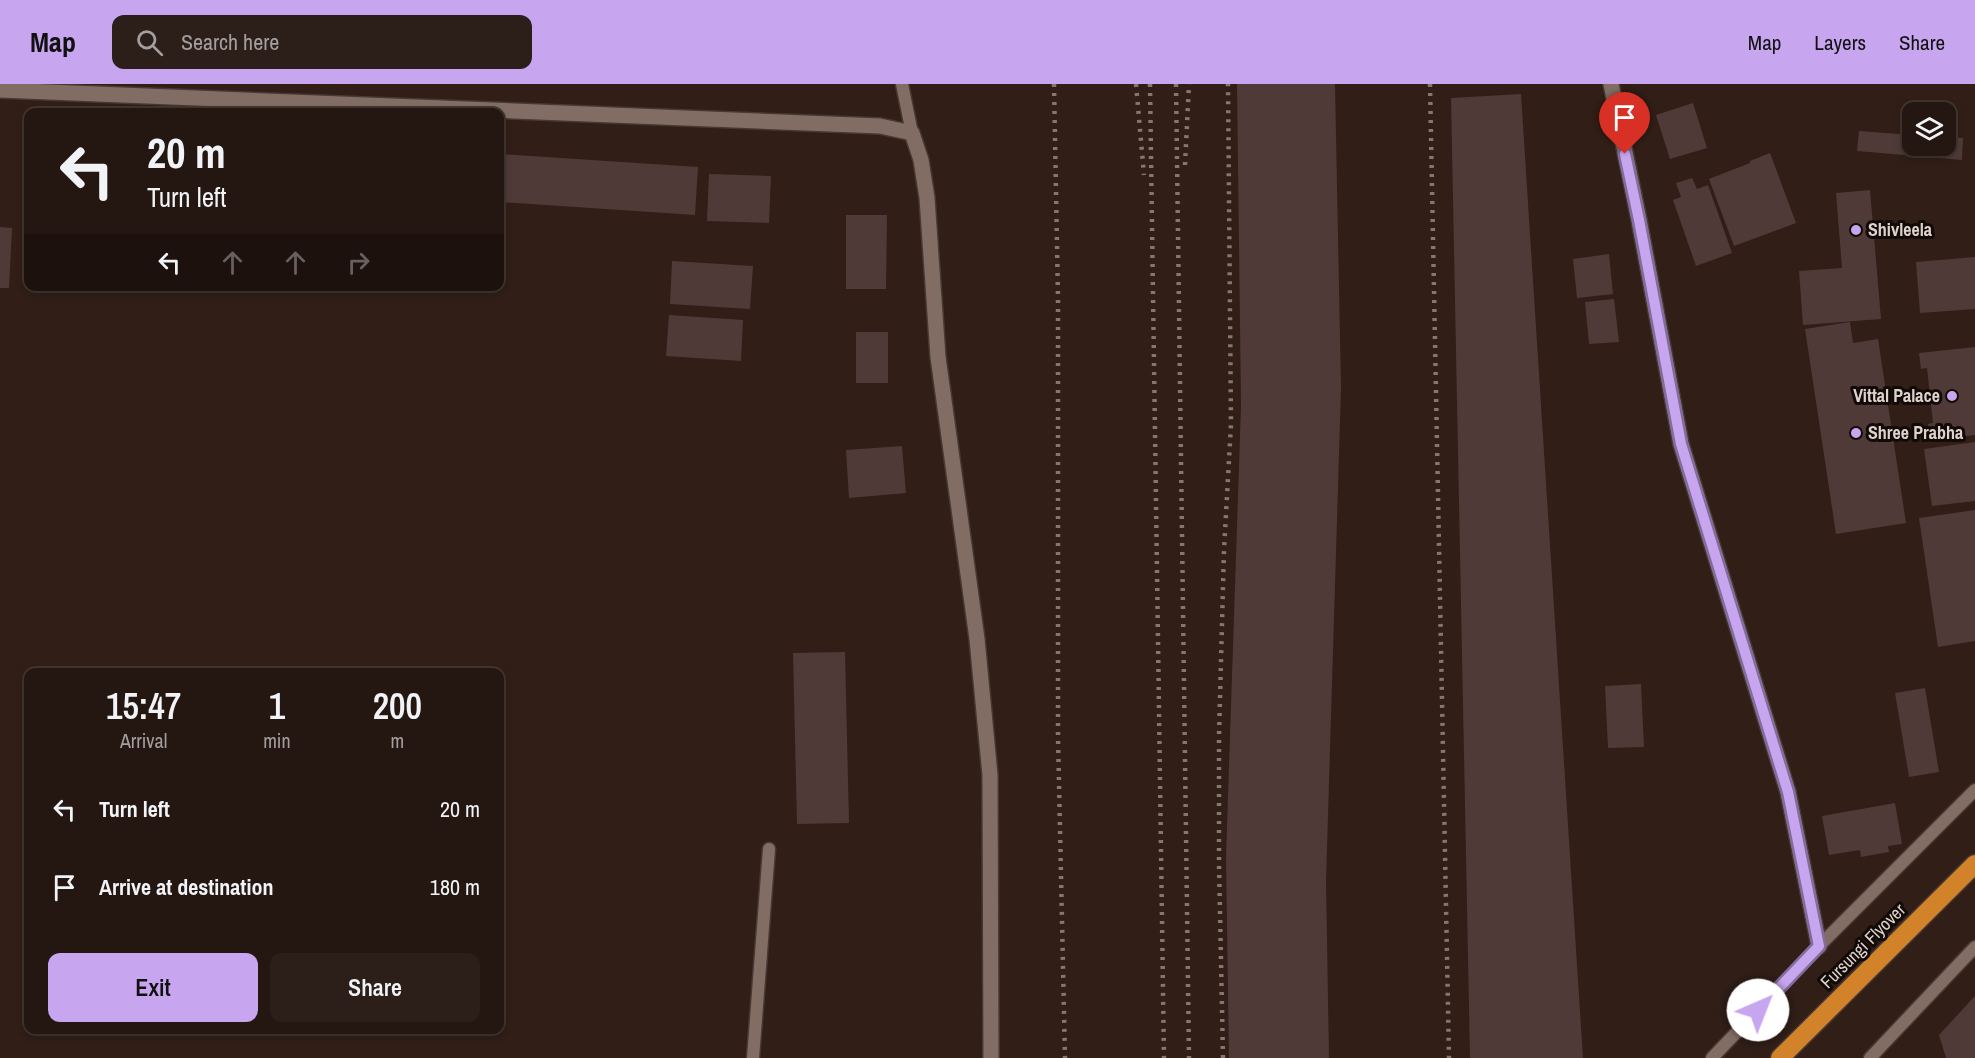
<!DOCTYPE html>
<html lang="en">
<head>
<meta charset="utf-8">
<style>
  body { margin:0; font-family:"Archivo Narrow",sans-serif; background:#2c1f1a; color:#f1f3f6; height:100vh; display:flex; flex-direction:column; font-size:22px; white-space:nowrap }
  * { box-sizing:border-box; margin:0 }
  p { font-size:20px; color:#a39f9f }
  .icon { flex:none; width:33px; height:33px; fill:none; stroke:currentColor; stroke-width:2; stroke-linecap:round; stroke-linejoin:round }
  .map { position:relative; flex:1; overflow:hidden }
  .details { position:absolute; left:24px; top:584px; width:480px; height:366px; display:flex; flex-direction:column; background:#241611; border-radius:12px; box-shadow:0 3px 9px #0003,0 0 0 2px #413531 }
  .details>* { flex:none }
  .top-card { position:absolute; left:24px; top:24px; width:480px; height:183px; border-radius:12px; box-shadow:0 3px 9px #0003,0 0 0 2px #413531; background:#241611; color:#f1f3f6; overflow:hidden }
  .controls { position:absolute; left:1902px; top:18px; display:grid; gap:12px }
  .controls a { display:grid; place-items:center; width:54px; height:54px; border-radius:12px; background:#241611; box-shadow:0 3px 9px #0003,0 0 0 2px #413531; font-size:30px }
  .pin { position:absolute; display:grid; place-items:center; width:51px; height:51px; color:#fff; margin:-62px -26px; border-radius:50% 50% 50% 0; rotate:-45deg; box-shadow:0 0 6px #0007 }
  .pin .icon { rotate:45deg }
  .me { position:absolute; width:66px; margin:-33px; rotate:44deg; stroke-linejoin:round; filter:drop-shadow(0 0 4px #0008) }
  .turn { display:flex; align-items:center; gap:21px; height:126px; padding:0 24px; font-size:27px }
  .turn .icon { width:78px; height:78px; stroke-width:2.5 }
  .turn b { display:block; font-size:42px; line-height:51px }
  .lanes { display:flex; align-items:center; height:57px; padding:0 24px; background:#0003; justify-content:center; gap:30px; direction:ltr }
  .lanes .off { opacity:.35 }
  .eta { display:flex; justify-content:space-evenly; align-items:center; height:102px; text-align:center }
  .eta b { font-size:36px; font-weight:600; line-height:42px }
  .action { display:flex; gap:12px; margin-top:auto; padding:12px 24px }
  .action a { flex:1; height:69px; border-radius:12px; background:#c7a6ef; color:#111; font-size:24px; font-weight:600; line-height:69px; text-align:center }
  .action a+a { background:#2c1f1a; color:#f1f3f6 }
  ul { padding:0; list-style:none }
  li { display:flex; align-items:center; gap:18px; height:78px; padding:0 24px }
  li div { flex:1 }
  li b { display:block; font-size:22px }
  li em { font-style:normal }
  header { display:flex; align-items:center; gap:36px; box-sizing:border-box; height:84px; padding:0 30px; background:#c7a6ef; color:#111 }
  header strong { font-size:28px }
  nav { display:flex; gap:33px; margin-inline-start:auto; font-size:21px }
  .search { width:420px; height:54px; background:#2c1f1a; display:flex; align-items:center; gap:15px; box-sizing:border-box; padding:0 21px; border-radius:12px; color:#a39f9f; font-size:22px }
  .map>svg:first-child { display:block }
  .building { fill:#4f3a38 }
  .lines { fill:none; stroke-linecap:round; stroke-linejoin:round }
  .lane-casing { stroke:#473833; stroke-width:15 }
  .street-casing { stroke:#473833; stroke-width:18 }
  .highway-casing { stroke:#473833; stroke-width:21 }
  .lane { stroke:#826d64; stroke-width:12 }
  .street { stroke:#826d64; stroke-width:15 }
  .highway { stroke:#d2832a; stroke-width:18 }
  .rail { stroke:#857670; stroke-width:4.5; stroke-dasharray:3 6; stroke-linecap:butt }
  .route-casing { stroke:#816c9b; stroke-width:15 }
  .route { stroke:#c7a6ef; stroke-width:10 }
  .poi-dot { fill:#c7a6ef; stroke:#120a07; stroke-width:2 }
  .labels { text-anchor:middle; stroke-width:6; stroke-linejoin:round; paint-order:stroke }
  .poi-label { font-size:18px; font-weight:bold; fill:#ded2cd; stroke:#120a07; text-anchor:start }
  .street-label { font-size:18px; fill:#ded2cd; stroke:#120a07 }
</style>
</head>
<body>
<header>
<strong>Map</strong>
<div class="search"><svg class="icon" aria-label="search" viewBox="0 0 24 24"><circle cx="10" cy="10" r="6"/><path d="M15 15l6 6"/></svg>Search here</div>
<nav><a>Map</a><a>Layers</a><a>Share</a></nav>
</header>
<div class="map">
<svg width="1975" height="974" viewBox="0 0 1975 974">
  <rect width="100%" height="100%" fill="#301e17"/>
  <g class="building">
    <path d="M1237 0H1335L1341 305 1326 797 1329 974H1229L1226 773 1241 322Z"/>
    <path d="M1521 10 1583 974H1470L1451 14Z"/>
    <path d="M1693 19 1707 64 1670 75 1656 31Z"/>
    <path d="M1859 47 1912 51V62H1946V53L1963 54 1962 76 1857 67Z"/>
    <path d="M1770 69 1796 139 1734 162 1709 95 1750 79V77Z"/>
    <path d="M500 70 698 83 695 131 500 118Z"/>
    <path d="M709 90 771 92 769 139 707 137Z"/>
    <path d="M1692 94 1697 105 1708 101 1732 169 1696 182 1673 116 1681 113 1676 99Z"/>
    <path d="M1870 106 1881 235 1803 241 1799 187 1842 184 1836 109Z"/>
    <path d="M846 131H887L886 205H846Z"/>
    <path d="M0 143 12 144 9 204H0Z"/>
    <path d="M1609 170 1613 210 1577 214 1573 175Z"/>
    <path d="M1975 173V225L1920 229 1916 178Z"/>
    <path d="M672 177 753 182 750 225 670 220Z"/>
    <path d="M1614 215 1619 258 1589 260 1585 218Z"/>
    <path d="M669 231 743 236 741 277 666 272Z"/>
    <path d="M1850 238 1853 259 1878 255 1906 439 1836 450 1805 245Z"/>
    <rect x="856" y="248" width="32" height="51"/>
    <path d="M1975 263V351L1930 356 1928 340 1933 339 1927 284 1921 285 1919 269Z"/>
    <path d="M1975 358V417L1932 422 1924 365Z"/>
    <path d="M902 362 906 409 849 414 846 366Z"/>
    <path d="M1975 426V557L1938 563 1919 434Z"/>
    <path d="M845 568 849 739 797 740 793 569Z"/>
    <path d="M1641 600 1644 663 1608 664 1605 602Z"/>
    <path d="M1925 604 1939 688 1909 693 1895 609Z"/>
    <path d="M1895 719 1902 760 1888 762 1889 768 1861 773 1860 766 1829 771 1822 732Z"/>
    <path d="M1975 912V974H1946L1939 951Z"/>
  </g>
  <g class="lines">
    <defs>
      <g id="lane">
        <path d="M902 0 912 49"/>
        <path d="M753 974 769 765"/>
        <path d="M1712 974 1819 862 1975 706"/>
        <path d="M1870 974 1975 863"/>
      </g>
      <g id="street">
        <path d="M1611 0 1639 136 1681 360 1788 708 1819 862"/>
        <path d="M0 6 880 42 912 49 921 76 927 114 938 273 977 555 990 691 991 974"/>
      </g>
      <path id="highway" d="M1780 974 1975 780"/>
    </defs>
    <use href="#lane" class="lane-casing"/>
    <use href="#street" class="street-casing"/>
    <use href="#highway" class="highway-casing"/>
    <use href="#lane" class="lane"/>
    <use href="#street" class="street"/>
    <use href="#highway" class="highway"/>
    <g class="rail">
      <path d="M1054 0 1058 214V653L1065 974"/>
      <path d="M1136 0 1144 91"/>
      <path d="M1150 0 1164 974"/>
      <path d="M1176 0 1189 974"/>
      <path d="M1430 0 1449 974"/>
      <path d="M1185 81 1189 0"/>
      <path d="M1223 974 1219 779V652L1224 466 1231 340 1228 0"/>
    </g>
  </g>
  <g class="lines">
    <defs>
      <path id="route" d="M1625 70 1639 136 1681 360 1788 708 1819 862 1758 926"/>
    </defs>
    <use href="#route" class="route-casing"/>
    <use href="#route" class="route"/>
  </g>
  <g class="poi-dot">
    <circle cx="1856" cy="146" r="6"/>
    <circle cx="1952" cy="312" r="6"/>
    <circle cx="1856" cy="349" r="6"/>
  </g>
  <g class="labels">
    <g class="poi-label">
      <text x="1868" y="152">Shivleela</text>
      <text x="1940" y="318" text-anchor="end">Vittal Palace</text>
      <text x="1868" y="355">Shree Prabha</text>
    </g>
    <g class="street-label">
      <text transform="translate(1863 862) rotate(-45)" y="6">Fursungi Flyover</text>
    </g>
  </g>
</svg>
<div class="controls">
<a><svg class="icon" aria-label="layers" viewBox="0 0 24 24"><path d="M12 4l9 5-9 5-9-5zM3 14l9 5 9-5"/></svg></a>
</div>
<div class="pin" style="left:1625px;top:70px;background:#d93025"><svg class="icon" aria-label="arrive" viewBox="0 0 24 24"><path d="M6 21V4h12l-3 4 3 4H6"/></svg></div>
<svg class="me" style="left:1758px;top:926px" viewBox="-20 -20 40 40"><circle r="19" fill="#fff"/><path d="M0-13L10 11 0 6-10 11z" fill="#c7a6ef"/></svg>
<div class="top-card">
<div class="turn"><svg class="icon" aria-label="left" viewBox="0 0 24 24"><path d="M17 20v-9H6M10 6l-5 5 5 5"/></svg><div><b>20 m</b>Turn left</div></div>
<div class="lanes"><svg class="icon" aria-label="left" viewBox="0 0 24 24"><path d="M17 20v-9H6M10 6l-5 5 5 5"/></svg><svg class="icon off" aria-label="ahead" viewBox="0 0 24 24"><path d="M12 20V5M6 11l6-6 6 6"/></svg><svg class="icon off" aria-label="ahead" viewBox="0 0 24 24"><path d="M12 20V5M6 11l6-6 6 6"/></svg><svg class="icon off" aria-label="right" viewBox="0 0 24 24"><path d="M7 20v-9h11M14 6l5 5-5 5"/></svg></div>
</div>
<section class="details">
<div class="eta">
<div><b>15:47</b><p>Arrival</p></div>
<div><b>1</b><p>min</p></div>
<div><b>200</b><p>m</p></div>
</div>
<ul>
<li><svg class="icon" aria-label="left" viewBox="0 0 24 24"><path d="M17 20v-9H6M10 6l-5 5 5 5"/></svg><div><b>Turn left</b></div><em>20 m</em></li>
<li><svg class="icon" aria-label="arrive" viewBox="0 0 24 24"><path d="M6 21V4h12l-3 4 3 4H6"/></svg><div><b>Arrive at destination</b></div><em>180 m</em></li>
</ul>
<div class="action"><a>Exit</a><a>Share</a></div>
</section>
</div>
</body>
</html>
